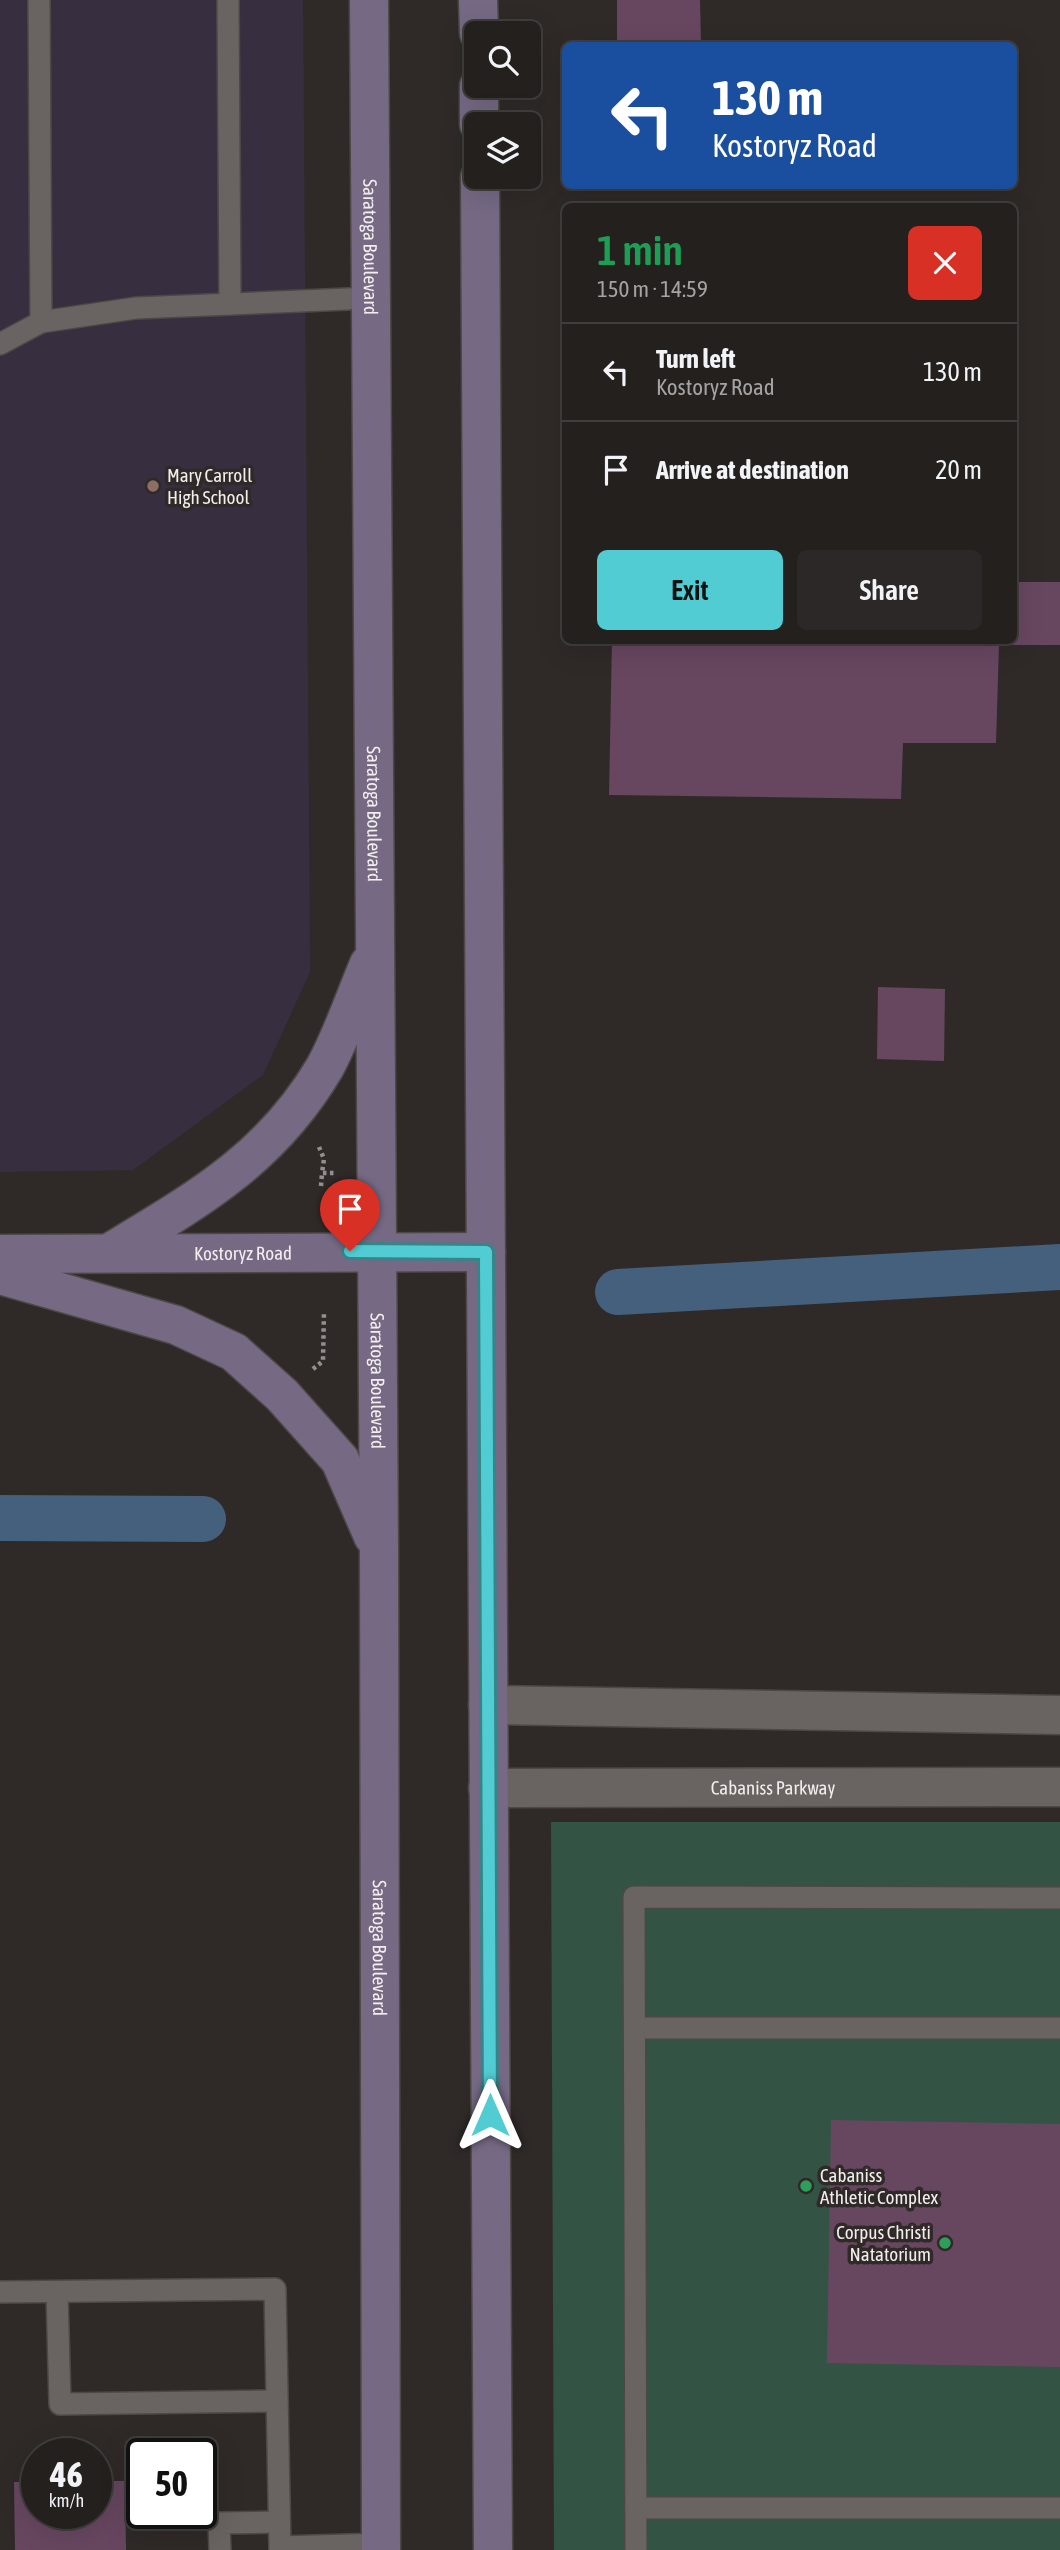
<!DOCTYPE html>
<html lang="en">
<head>
<meta charset="utf-8">
<style>
  body { margin:0; font-family:"Asap Condensed",sans-serif; background:#2b2827; color:#f1f3f6; height:100vh; display:flex; flex-direction:column; font-size:26px; white-space:nowrap }
  * { box-sizing:border-box; margin:0 }
  p { font-size:23px; color:#a3a3a4 }
  .icon { flex:none; width:38px; height:38px; fill:none; stroke:currentColor; stroke-width:2; stroke-linecap:round; stroke-linejoin:round }
  .map { position:relative; flex:1; overflow:hidden }
  .details { position:absolute; left:562px; top:203px; width:455px; height:441px; display:flex; flex-direction:column; background:#23201e; border-radius:10px; box-shadow:0 7px 28px #0002,0 0 0 2px #403e3c }
  .details>* { flex:none }
  .banner { position:absolute; left:562px; top:42px; width:455px; height:147px; border-radius:10px; box-shadow:0 7px 28px #0002,0 0 0 2px #403e3c; background:#1a4fa0; color:#fff; overflow:hidden }
  .fabs { position:absolute; left:464px; top:21px; display:grid; gap:14px }
  .fabs a { display:grid; place-items:center; width:77px; height:77px; border-radius:10px; background:#23201e; box-shadow:0 7px 28px #0002,0 0 0 2px #403e3c; font-size:35px }
  .speed { position:absolute; left:21px; top:2438px; display:flex; gap:14px; font-size:35px; font-weight:700; text-align:center }
  .speed>* { display:grid; place-content:center; width:91px; height:91px; border-radius:50%; background:#23201e; box-shadow:0 7px 28px #0002,0 0 0 2px #403e3c; line-height:1 }
  .speed small { font-size:18px; font-weight:400 }
  .speed .limit { border:4px solid #111; border-radius:10px; background:#fff; color:#111 }
  .pin { position:absolute; display:grid; place-items:center; width:60px; height:60px; color:#fff; margin:-72px -30px; border-radius:50% 50% 50% 0; rotate:-45deg; box-shadow:0 0 7px #0007 }
  .pin .icon { rotate:45deg }
  .me { position:absolute; width:77px; margin:-38px; rotate:0deg; stroke-linejoin:round; filter:drop-shadow(0 0 5px #0008) }
  .turn { display:flex; align-items:center; gap:24px; height:147px; padding:0 35px; font-size:32px }
  .turn .icon { width:91px; height:91px; stroke-width:2.5 }
  .turn b { display:block; font-size:49px; line-height:60px }
  .round { display:grid; place-items:center; flex:none; width:74px; height:74px; border-radius:10px; background:#2b2827 }
  .head { display:flex; align-items:center; justify-content:space-between; height:119px; padding:0 35px }
  h1 { font-size:42px; font-weight:600; line-height:52px; color:#1e9e55 }
  .button { display:flex; gap:14px; margin-top:auto; padding:14px 35px }
  .button a { flex:1; height:80px; border-radius:10px; background:#51ccd3; color:#111; font-size:28px; font-weight:600; line-height:80px; text-align:center }
  .button a+a { background:#2b2827; color:#f1f3f6 }
  ul { padding:0; list-style:none }
  li { display:flex; align-items:center; gap:21px; height:98px; padding:0 35px; border-top:2px solid #403e3c }
  li div { flex:1 }
  li b { display:block; font-size:26px }
  li em { font-style:normal }
  .map>svg:first-child { display:block }
  .education { fill:#372f3f }
  .green { fill:#335345 }
  .lines { fill:none; stroke-linecap:round; stroke-linejoin:round }
  .canal { stroke:#44607c; stroke-width:46 }
  .building { fill:#674760 }
  .service-casing { stroke:#4c4846; stroke-width:24 }
  .tertiary-casing { stroke:#4c4846; stroke-width:41 }
  .secondary-casing { stroke:#4c4846; stroke-width:41 }
  .path { stroke:#948f8e; stroke-width:4.5; stroke-dasharray:3.5 3.5; stroke-linecap:butt }
  .service { stroke:#696361; stroke-width:21 }
  .tertiary { stroke:#696361; stroke-width:38 }
  .secondary { stroke:#756984; stroke-width:38 }
  .route-casing { stroke:#358589; stroke-width:18 }
  .route { stroke:#51ccd3; stroke-width:12 }
  .education-dot { fill:#8d6e63; stroke:#2f2a28; stroke-width:2.5 }
  .leisure-dot { fill:#2e9e5b; stroke:#2f2a28; stroke-width:2.5 }
  .labels { text-anchor:middle; stroke-width:7; stroke-linejoin:round; paint-order:stroke }
  .street-label { font-size:19px; fill:#f2eeed; stroke:#2f2a28 }
  .poi-label { font-size:19px; fill:#f2eeed; stroke:#2f2a28; text-anchor:start }
</style>
</head>
<body>
<div class="map">
<svg width="1060" height="2550" viewBox="0 0 1060 2550">
  <rect width="100%" height="100%" fill="#2f2a28"/>
  <path class="education" d="M0 0H303L310 972 263 1075 133 1170 0 1172Z"/>
  <path class="green" d="M551 1822H1060V2550H554Z"/>
  <g class="lines">
    <g class="canal">
      <path d="M618 1292 1060 1267"/>
      <path d="M0 1518 203 1519"/>
    </g>
  </g>
  <g class="building">
    <path d="M617 0H700L701 46H617Z"/>
    <path d="M1013 582H1060V645H999L996 743H903L901 799 609 795 612 640H1013Z"/>
    <path d="M878 987 945 989 944 1061 877 1059Z"/>
    <path d="M831 2120 1060 2124V2367L827 2363Z"/>
    <path d="M96 2481H125L126 2550H15L14 2482H37V2513H96Z"/>
  </g>
  <g class="lines">
    <defs>
      <g id="service">
        <path d="M228 0 230 304"/>
        <path d="M41 322 136 308 371 298"/>
        <path d="M0 344 41 322 39 0"/>
        <path d="M635 2028H1060"/>
        <path d="M0 2292 275 2289 280 2550"/>
        <path d="M57 2292 60 2404 277 2401"/>
        <path d="M636 2508H1060"/>
        <path d="M280 2547 381 2544"/>
        <path d="M220 2550 219 2523 279 2522"/>
        <path d="M636 2550 634 1897 1060 1898"/>
      </g>
      <g id="tertiary">
        <path d="M488 1705 1060 1715"/>
        <path id="s1" d="M488 1788 1060 1787"/>
      </g>
      <g id="secondary">
        <path id="s2" d="M369 0 379 1550 381 2550"/>
        <path d="M478 0 479 33"/>
        <path d="M479 86V124"/>
        <path d="M480 177 493 2550"/>
        <path d="M109 1253C197 1200 271 1159 325 1067 342 1036 355 997 369 964"/>
        <path id="s3" d="M0 1254 486 1252"/>
        <path d="M0 1275 176 1325 234 1352 282 1395 340 1460 373 1536"/>
      </g>
    </defs>
    <use href="#service" class="service-casing"/>
    <use href="#tertiary" class="tertiary-casing"/>
    <use href="#secondary" class="secondary-casing"/>
    <g class="path">
      <path d="M319 1147 324 1159 322 1173"/>
      <path d="M321 1186 322 1173H335"/>
      <path d="M313 1369 323 1361 324 1311"/>
    </g>
    <use href="#service" class="service"/>
    <use href="#tertiary" class="tertiary"/>
    <use href="#secondary" class="secondary"/>
  </g>
  <g class="lines">
    <defs>
      <path id="route" d="M350 1251 486 1252 490 2115"/>
    </defs>
    <use href="#route" class="route-casing"/>
    <use href="#route" class="route"/>
  </g>
  <circle class="education-dot" cx="153" cy="486" r="7"/>
  <g class="leisure-dot">
    <circle cx="806" cy="2186" r="7"/>
    <circle cx="945" cy="2243" r="7"/>
  </g>
  <g class="labels">
    <g class="street-label">
      <text dy="7" stroke="none"><textPath href="#s2" startOffset="247">Saratoga Boulevard</textPath></text>
      <text dy="7" stroke="none"><textPath href="#s2" startOffset="814">Saratoga Boulevard</textPath></text>
      <text dy="7" stroke="none"><textPath href="#s3" startOffset="243">Kostoryz Road</textPath></text>
      <text dy="7" stroke="none"><textPath href="#s2" startOffset="1381">Saratoga Boulevard</textPath></text>
      <text dy="7" stroke="none"><textPath href="#s1" startOffset="285">Cabaniss Parkway</textPath></text>
      <text dy="7" stroke="none"><textPath href="#s2" startOffset="1948">Saratoga Boulevard</textPath></text>
    </g>
    <g class="poi-label">
      <text x="167" y="482">Mary Carroll<tspan x="167" dy="22">High School</tspan></text>
      <text x="820" y="2182">Cabaniss<tspan x="820" dy="22">Athletic Complex</tspan></text>
      <text x="931" y="2239" text-anchor="end">Corpus Christi<tspan x="931" dy="22">Natatorium</tspan></text>
    </g>
  </g>
</svg>
<div class="fabs">
<a><svg class="icon" aria-label="search" viewBox="0 0 24 24"><circle cx="10" cy="10" r="6"/><path d="M15 15l6 6"/></svg></a>
<a><svg class="icon" aria-label="layers" viewBox="0 0 24 24"><path d="M12 4l9 5-9 5-9-5zM3 14l9 5 9-5"/></svg></a>
</div>
<div class="speed"><div>46<small>km/h</small></div><div class="limit">50</div></div>
<div class="pin" style="left:350px;top:1251px;background:#d93025"><svg class="icon" aria-label="arrive" viewBox="0 0 24 24"><path d="M6 21V4h12l-3 4 3 4H6"/></svg></div>
<svg class="me" style="left:490px;top:2115px" viewBox="-20 -20 40 40"><path d="M0-17L14 15 0 8-14 15z" fill="#51ccd3" stroke="#fff" stroke-width="4"/></svg>
<div class="banner">
<div class="turn"><svg class="icon" aria-label="left" viewBox="0 0 24 24"><path d="M17 20v-9H6M10 6l-5 5 5 5"/></svg><div><b>130 m</b>Kostoryz Road</div></div>
</div>
<section class="details">
<div class="head"><div><h1>1 min</h1><p>150 m · 14:59</p></div><a class="round" style="background:#d93025;color:#fff"><svg class="icon" aria-label="close" viewBox="0 0 24 24"><path d="M6 6l12 12M18 6L6 18"/></svg></a></div>
<ul>
<li><svg class="icon" aria-label="left" viewBox="0 0 24 24"><path d="M17 20v-9H6M10 6l-5 5 5 5"/></svg><div><b>Turn left</b><p>Kostoryz Road</p></div><em>130 m</em></li>
<li><svg class="icon" aria-label="arrive" viewBox="0 0 24 24"><path d="M6 21V4h12l-3 4 3 4H6"/></svg><div><b>Arrive at destination</b></div><em>20 m</em></li>
</ul>
<div class="button"><a>Exit</a><a>Share</a></div>
</section>
</div>
</body>
</html>
